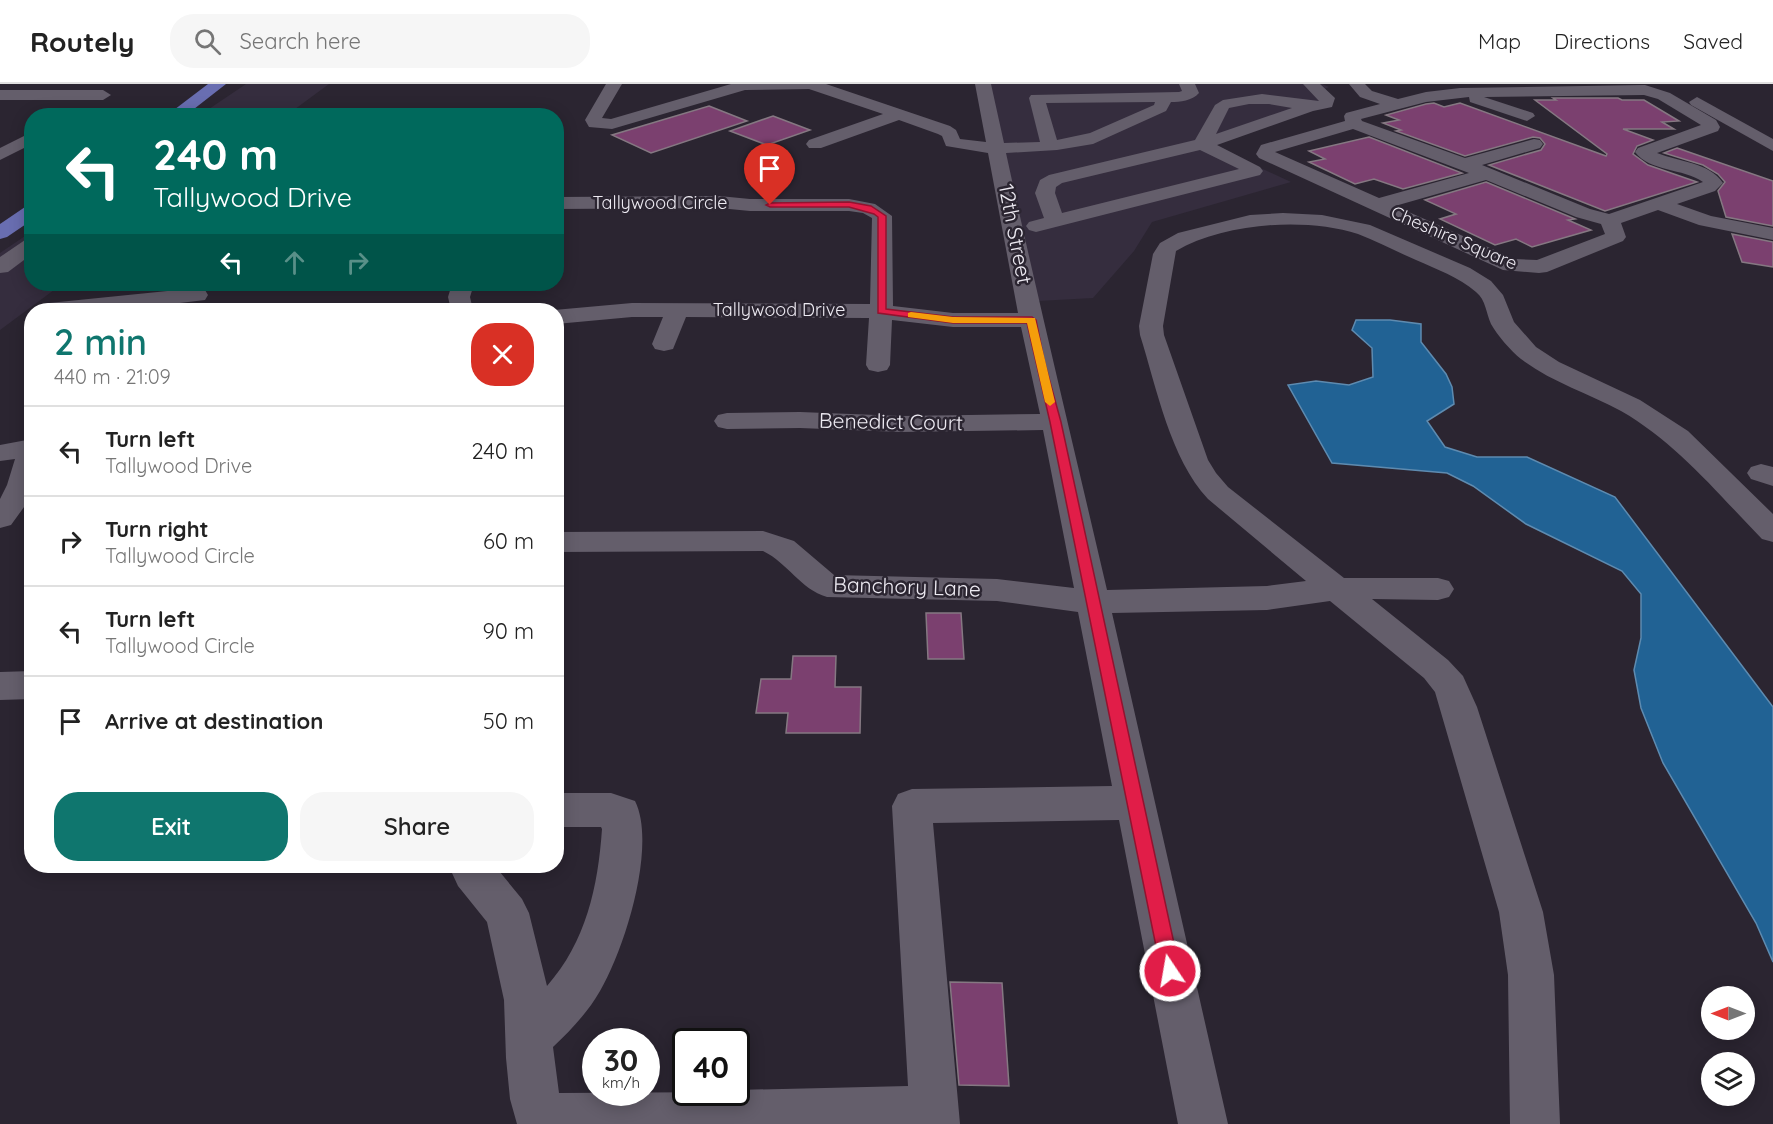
<!DOCTYPE html>
<html lang="en">
<head>
<meta charset="utf-8">
<style>
  body { margin:0; font-family:Quicksand,sans-serif; background:#f6f6f6; color:#222; height:100vh; display:flex; flex-direction:column; font-size:22px; white-space:nowrap }
  * { box-sizing:border-box; margin:0 }
  p { font-size:20px; color:#767676 }
  .icon { flex:none; width:33px; height:33px; fill:none; stroke:currentColor; stroke-width:2; stroke-linecap:round; stroke-linejoin:round }
  .map { position:relative; flex:1; overflow:hidden }
  .drawer { position:absolute; left:24px; top:219px; width:540px; height:570px; display:flex; flex-direction:column; background:#fff; border-radius:24px; box-shadow:0 3px 15px #0003 }
  .drawer>* { flex:none }
  .banner { position:absolute; left:24px; top:24px; width:540px; height:183px; border-radius:24px; box-shadow:0 3px 15px #0003; background:#00695c; color:#fff; overflow:hidden }
  .needle { width:39px; rotate:270deg }
  .controls { position:absolute; left:1701px; top:902px; display:grid; gap:12px }
  .controls a { display:grid; place-items:center; width:54px; height:54px; border-radius:50%; background:#fff; box-shadow:0 3px 15px #0003; font-size:30px }
  .speed { position:absolute; left:582px; top:944px; display:flex; gap:12px; font-size:30px; font-weight:700; text-align:center }
  .speed>* { display:grid; place-content:center; width:78px; height:78px; border-radius:50%; background:#fff; box-shadow:0 3px 15px #0003; line-height:1 }
  .speed small { font-size:15px; font-weight:400 }
  .speed .limit { border:3px solid #111; border-radius:9px; background:#fff; color:#111 }
  .pin { position:absolute; display:grid; place-items:center; width:51px; height:51px; color:#fff; margin:-62px -26px; border-radius:50% 50% 50% 0; rotate:-45deg; box-shadow:0 0 6px #0007 }
  .pin .icon { rotate:45deg }
  .me { position:absolute; width:66px; margin:-33px; rotate:348deg; stroke-linejoin:round; filter:drop-shadow(0 0 4px #0008) }
  .turn { display:flex; align-items:center; gap:21px; height:126px; padding:0 30px; font-size:27px }
  .turn .icon { width:78px; height:78px; stroke-width:2.5 }
  .turn b { display:block; font-size:42px; line-height:51px }
  .lanes { display:flex; align-items:center; height:57px; padding:0 30px; background:#0003; justify-content:center; gap:30px; direction:ltr }
  .lanes .off { opacity:.35 }
  .round { display:grid; place-items:center; flex:none; width:63px; height:63px; border-radius:24px; background:#f6f6f6 }
  .overview { display:flex; align-items:center; justify-content:space-between; height:102px; padding:0 30px }
  h1 { font-size:36px; font-weight:600; line-height:45px; color:#0f766e }
  .action { display:flex; gap:12px; margin-top:auto; padding:12px 30px }
  .action a { flex:1; height:69px; border-radius:24px; background:#0f766e; color:#fff; font-size:24px; font-weight:600; line-height:69px; text-align:center }
  .action a+a { background:#f6f6f6; color:#222 }
  ul { padding:0; list-style:none }
  li { display:flex; align-items:center; gap:18px; height:90px; padding:0 30px; border-top:2px solid #e0e0e0 }
  li div { flex:1 }
  li b { display:block; font-size:22px }
  li em { font-style:normal }
  header { display:flex; align-items:center; gap:36px; box-sizing:border-box; height:84px; padding:0 30px; background:#fff; border-bottom:2px solid #e0e0e0 }
  header strong { font-size:28px }
  nav { display:flex; gap:33px; margin-inline-start:auto; font-size:21px }
  .search { width:420px; height:54px; background:#f6f6f6; display:flex; align-items:center; gap:15px; box-sizing:border-box; padding:0 21px; border-radius:24px; color:#767676; font-size:22px }
  .map>svg:first-child { display:block }
  .built { fill:#352d3e }
  .water { fill:#216294; stroke:#5e8bb0; stroke-width:1.5 }
  .building { fill:#7b406f; stroke:#857882; stroke-width:1.5 }
  .lines { fill:none; stroke-linecap:round; stroke-linejoin:round }
  .minor { fill:#645e6b; fill-rule:evenodd }
  .major { fill:#696eb1; fill-rule:evenodd }
  .route { fill:#e11d48; stroke:#92132f; stroke-width:1.5 }
  .slow { fill:#f59e0b }
  .labels { text-anchor:middle; stroke-width:5; stroke-linejoin:round; paint-order:stroke }
  .far-street-label { font-size:18px; fill:#edeaf2; stroke:#2b2531 }
  .street-label { font-size:21px; fill:#edeaf2; stroke:#2b2531 }
</style>
</head>
<body>
<header>
<strong>Routely</strong>
<div class="search"><svg class="icon" aria-label="search" viewBox="0 0 24 24"><circle cx="10" cy="10" r="6"/><path d="M15 15l6 6"/></svg>Search here</div>
<nav><a>Map</a><a>Directions</a><a>Saved</a></nav>
</header>
<div class="map">
<svg width="1773" height="1040" viewBox="0 0 1773 1040">
  <rect width="100%" height="100%" fill="#2b2531"/>
  <g class="built">
    <path d="M246 0H329L287 31H200Z"/>
    <path d="M990 0H1322L1329 3 1325 5 1335 15 1216 61 1215 63 1291 98 1152 138 1134 167 1093 214 1038 217Z"/>
    <path d="M31 148 32 200H62L0 246V169Z"/>
  </g>
  <path class="water" d="M1356 236H1390L1421 240V258L1446 290 1452 303 1454 320 1427 337 1445 363 1477 373H1527L1615 413 1773 623V878L1756 839 1663 679 1641 624 1634 586 1641 554V510L1622 487 1526 440 1473 402 1447 389 1332 379 1288 301 1316 297 1349 301 1373 293 1372 264 1352 246Z"/>
  <g class="building">
    <path d="M1553 14H1618L1622 16H1644L1679 37 1662 38 1674 45H1623L1653 56 1637 62 1633 70 1648 81 1697 98 1605 127 1489 81 1541 66 1545 60 1540 54 1533 53 1465 72 1396 47 1401 46 1383 39 1399 36 1386 31 1426 20 1434 19 1444 23 1460 19 1606 72 1607 70 1535 16H1556Z"/>
    <path d="M709 22 747 37 651 69 612 51Z"/>
    <path d="M773 32 810 46 767 61 730 47Z"/>
    <path d="M1369 53 1462 89 1403 105 1374 95 1355 100 1309 78 1325 75 1309 67Z"/>
    <path d="M1677 64 1773 97V142L1726 133 1718 107 1725 98 1718 90 1703 81 1664 69Z"/>
    <path d="M1486 98 1575 135 1568 136 1591 146 1532 163 1516 155 1495 161 1440 135 1456 130 1425 116Z"/>
    <path d="M1732 150 1773 158V183L1742 178Z"/>
    <path d="M926 529H961L964 575H928Z"/>
    <path d="M793 572H836L835 603H861L860 649H786L788 629H756L761 595H791Z"/>
    <path d="M950 898 1002 899 1009 1002 959 1001Z"/>
  </g>
  <g class="lines">
    <g class="minor">
      <path d="M606 0H622L602 34 611 35 731 0H826L950 42 956 46 960 55 986 58 975 0H991L1004 59 1040 58 1029 14 1031 11 1179 8 1182 7 1179 0H1195L1199 9C1192 17 1180 18 1171 18L1166 27 1093 60 1057 66 1006 69C1038 216 1073 360 1107 506L1267 502 1306 497 1208 415C1170 374 1157 305 1140 251L1139 242 1153 170 1160 159 1178 149 1250 131 1283 129 1322 131 1370 141 1470 184 1491 197 1503 211 1514 238 1536 263 1559 278 1640 316 1688 347 1773 430V458L1762 455C1718 410 1677 359 1621 327 1588 309 1551 298 1521 275 1511 267 1497 251 1491 240 1486 229 1486 216 1476 208 1459 193 1436 185 1416 176 1397 168 1377 157 1358 150 1305 133 1224 139 1176 167L1163 242 1164 251 1208 376 1216 389 1228 403 1344 494H1438L1449 497 1454 505 1449 513 1438 516 1372 515 1448 576 1463 592 1477 623 1543 828 1554 891 1560 1040H1510L1508 891 1499 828 1435 608 1424 594 1330 517 1267 526 1112 529 1228 1040H1178L1119 736 933 739 960 1040H517L510 1015 506 974 504 916 487 838 458 802 452 789 453 782H495L522 815 529 829 547 902C586 858 598 803 602 745L601 743H556V709H611L635 717C657 761 625 865 600 907 588 928 571 946 553 963L559 1009 736 1008V1006L908 1002 892 722 898 710 912 705 1112 702 1078 528 997 517 827 513C800 505 788 479 763 467L556 468V448L763 447 794 457 834 491 997 495 1074 504 1043 346 901 348 800 344 727 345 718 343 714 337 718 331 727 329 800 328 901 332 1040 330 1021 243H953L892 236 890 281 887 286 878 288 869 286 866 281 869 234 686 233 673 265 664 267 655 265 652 260 663 233H632L556 240V226H554L632 219 870 220 872 134 863 129 849 127H750L719 124 556 125V113L719 112 750 115H849L875 120 892 132 893 222 953 229H1018L988 69 946 62 942 52 938 50 899 36 821 64H809L806 60 809 56 883 30 809 5 745 6 612 45 589 43 585 36ZM1155 18 1154 21 1090 49 1057 56 1046 19Z"/>
      <path d="M1303 0H1320L1335 14 1332 23 1313 27 1217 61 1260 83 1263 87 1260 91 1036 148 1029 146 1026 142 1029 138 1044 134 1035 109 1040 96 1049 91 1195 56 1215 21 1223 16 1262 10 1319 17ZM1249 20H1269L1292 24 1216 50 1229 24ZM1200 66 1239 85 1062 129 1055 109 1056 103 1062 99Z"/>
      <path d="M1349 0H1365L1372 7 1398 15 1426 8 1460 4 1645 1 1670 9 1716 36 1720 43 1718 47 1657 69C1679 78 1709 78 1723 99L1715 107 1677 120 1711 132 1773 144V156L1699 141 1658 126 1621 139 1626 153 1623 157 1547 188 1539 189 1503 186 1259 74 1256 70 1261 61 1345 37 1344 32 1346 29 1380 20 1360 13ZM1644 11 1658 15 1701 41 1638 64 1635 68C1650 88 1683 84 1703 98L1609 130 1590 125 1482 81 1540 64 1543 60 1540 56 1534 55 1465 74 1362 37 1361 35 1426 18 1469 13 1470 18 1527 37 1535 32 1533 29 1484 13ZM1353 45 1469 89 1379 114 1275 68ZM1486 96 1576 133 1601 140 1605 150 1537 176 1515 175 1395 122Z"/>
      <path d="M0 6H103L111 11 103 16H0Z"/>
      <path d="M1697 13 1773 55V67L1691 21 1689 18Z"/>
      <path d="M32 48V60L0 76V64Z"/>
      <path d="M32 154V170L8 188 0 189V173L25 156Z"/>
      <path d="M452 200H474L470 213 473 226H451L448 213Z"/>
      <path d="M197 204 205 206 208 211 205 216 121 226H37L41 221 49 219Z"/>
      <path d="M32 355V412L11 441 0 444V415L7 401 15 375 0 377V361Z"/>
      <path d="M1761 380 1773 383V402L1751 395 1747 389 1751 383Z"/>
      <path d="M32 587V615L0 616V588Z"/>
    </g>
    <g class="major">
      <path d="M208 0H226L185 32H166Z"/>
      <path d="M32 121V136L7 153 0 155V140L25 123Z"/>
    </g>
  </g>
  <path class="route" d="M849 118 871 122 886 132V225L953 233H1032L1036 236 1044 276 1061 338 1180 887 1177 894 1170 896 1164 894 1161 887 1050 338 1027 239H953L878 229V133L874 130 849 123H770L766 121 770 119Z"/>
  <path class="slow" d="M911 228 953 233 1035 234 1055 318 1050 322 1045 318 1027 239H953L908 233V229Z"/>
  <g class="labels">
    <g class="far-street-label">
      <text x="660" y="125">Tallywood Circle</text>
      <text transform="translate(1454 154) rotate(23)" y="6">Cheshire Square</text>
      <text x="779" y="232">Tallywood Drive</text>
    </g>
    <g class="street-label">
      <text transform="translate(1015 150) rotate(79)" y="7">12th Street</text>
      <text transform="translate(891 338) rotate(1)" y="7">Benedict Court</text>
      <text transform="translate(907 503) rotate(2)" y="7">Banchory Lane</text>
    </g>
  </g>
</svg>
<div class="controls">
<a><svg class="needle" viewBox="-14 -14 28 28"><path d="M0-13l5 13h-10z" fill="#e53935"/><path d="M0 13l5-13h-10z" fill="#767676"/></svg></a>
<a><svg class="icon" aria-label="layers" viewBox="0 0 24 24"><path d="M12 4l9 5-9 5-9-5zM3 14l9 5 9-5"/></svg></a>
</div>
<div class="speed"><div>30<small>km/h</small></div><div class="limit">40</div></div>
<div class="pin" style="left:770px;top:121px;background:#d93025"><svg class="icon" aria-label="arrive" viewBox="0 0 24 24"><path d="M6 21V4h12l-3 4 3 4H6"/></svg></div>
<svg class="me" style="left:1170px;top:887px" viewBox="-20 -20 40 40"><circle r="17" fill="#e11d48" stroke="#fff" stroke-width="3"/><path d="M0-11L8 9 0 5-8 9z" fill="#fff"/></svg>
<div class="banner">
<div class="turn"><svg class="icon" aria-label="left" viewBox="0 0 24 24"><path d="M17 20v-9H6M10 6l-5 5 5 5"/></svg><div><b>240 m</b>Tallywood Drive</div></div>
<div class="lanes"><svg class="icon" aria-label="left" viewBox="0 0 24 24"><path d="M17 20v-9H6M10 6l-5 5 5 5"/></svg><svg class="icon off" aria-label="ahead" viewBox="0 0 24 24"><path d="M12 20V5M6 11l6-6 6 6"/></svg><svg class="icon off" aria-label="right" viewBox="0 0 24 24"><path d="M7 20v-9h11M14 6l5 5-5 5"/></svg></div>
</div>
<section class="drawer">
<div class="overview"><div><h1>2 min</h1><p>440 m · 21:09</p></div><a class="round" style="background:#d93025;color:#fff"><svg class="icon" aria-label="close" viewBox="0 0 24 24"><path d="M6 6l12 12M18 6L6 18"/></svg></a></div>
<ul>
<li><svg class="icon" aria-label="left" viewBox="0 0 24 24"><path d="M17 20v-9H6M10 6l-5 5 5 5"/></svg><div><b>Turn left</b><p>Tallywood Drive</p></div><em>240 m</em></li>
<li><svg class="icon" aria-label="right" viewBox="0 0 24 24"><path d="M7 20v-9h11M14 6l5 5-5 5"/></svg><div><b>Turn right</b><p>Tallywood Circle</p></div><em>60 m</em></li>
<li><svg class="icon" aria-label="left" viewBox="0 0 24 24"><path d="M17 20v-9H6M10 6l-5 5 5 5"/></svg><div><b>Turn left</b><p>Tallywood Circle</p></div><em>90 m</em></li>
<li><svg class="icon" aria-label="arrive" viewBox="0 0 24 24"><path d="M6 21V4h12l-3 4 3 4H6"/></svg><div><b>Arrive at destination</b></div><em>50 m</em></li>
</ul>
<div class="action"><a>Exit</a><a>Share</a></div>
</section>
</div>
</body>
</html>
